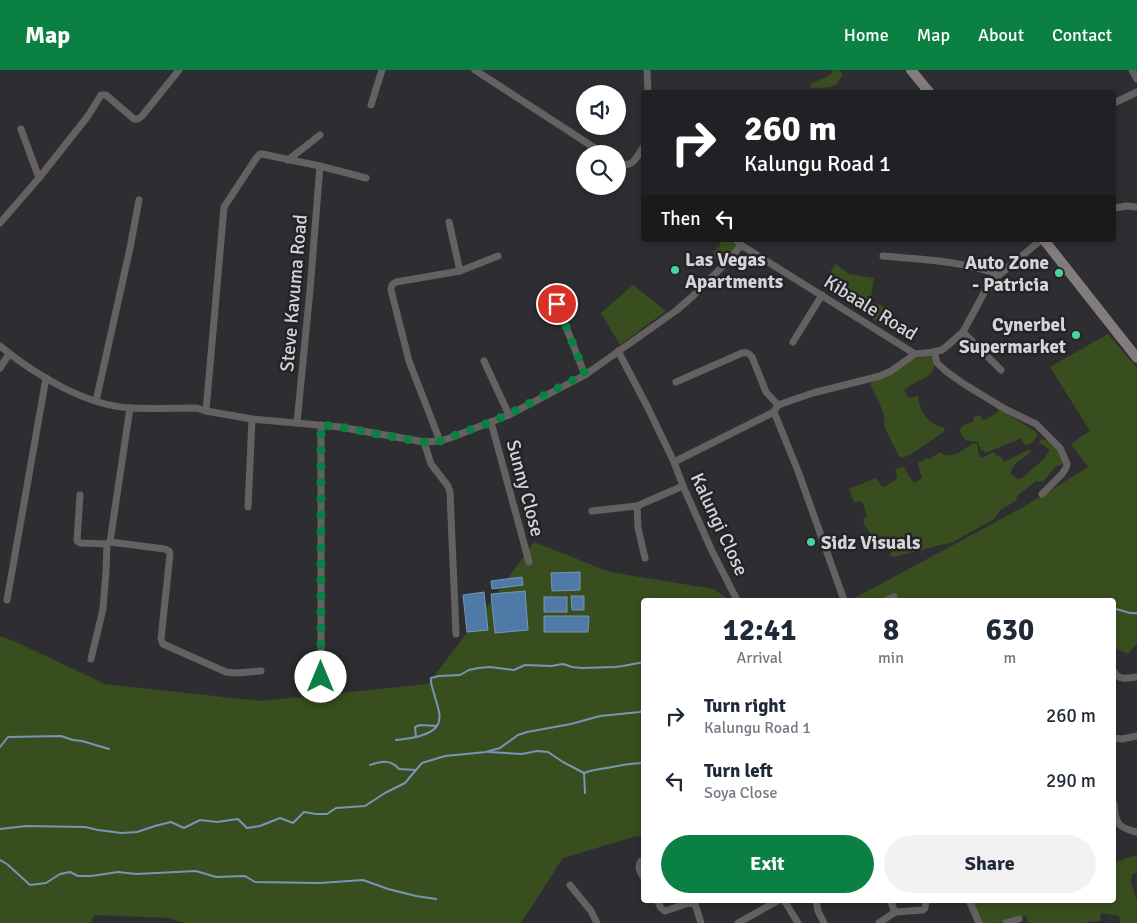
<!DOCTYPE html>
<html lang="en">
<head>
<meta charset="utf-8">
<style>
  body { margin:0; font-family:Signika,sans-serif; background:#f2f2f3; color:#1f2937; height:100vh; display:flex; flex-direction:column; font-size:19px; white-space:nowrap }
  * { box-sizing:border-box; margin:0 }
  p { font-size:16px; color:#747a83 }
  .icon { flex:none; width:28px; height:28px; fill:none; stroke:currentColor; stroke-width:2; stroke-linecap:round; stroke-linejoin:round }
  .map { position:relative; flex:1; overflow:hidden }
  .panel { position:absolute; left:641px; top:528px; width:475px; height:305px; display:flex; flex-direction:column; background:#fff; border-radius:5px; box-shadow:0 2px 8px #0003 }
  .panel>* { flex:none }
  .hud { position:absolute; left:641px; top:20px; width:475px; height:152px; border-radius:5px; box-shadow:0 2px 8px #0003; background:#202124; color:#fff; overflow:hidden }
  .tools { position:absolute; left:576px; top:15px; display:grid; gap:10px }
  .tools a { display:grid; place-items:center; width:50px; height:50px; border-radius:50%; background:#fff; box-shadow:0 2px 8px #0003; font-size:25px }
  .pin { position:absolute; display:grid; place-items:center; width:42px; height:42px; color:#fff; margin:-21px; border:2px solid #fff; border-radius:50%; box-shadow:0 1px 5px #0007 }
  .me { position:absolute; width:55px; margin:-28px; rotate:0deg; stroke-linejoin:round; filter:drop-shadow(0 0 4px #0008) }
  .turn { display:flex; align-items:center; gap:18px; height:105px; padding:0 20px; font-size:22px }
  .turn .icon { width:65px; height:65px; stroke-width:2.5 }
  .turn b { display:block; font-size:35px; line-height:42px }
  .then { display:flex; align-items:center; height:48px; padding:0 20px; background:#0003; gap:10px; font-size:19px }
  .eta { display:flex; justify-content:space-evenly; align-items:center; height:85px; text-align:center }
  .eta b { font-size:30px; font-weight:700; line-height:35px }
  .action { display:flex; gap:10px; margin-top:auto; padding:10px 20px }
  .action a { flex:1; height:58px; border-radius:30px; background:#0b8043; color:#fff; font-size:20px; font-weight:700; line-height:58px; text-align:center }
  .action a+a { background:#f2f2f3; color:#1f2937 }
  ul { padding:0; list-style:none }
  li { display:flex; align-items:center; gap:15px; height:65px; padding:0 20px }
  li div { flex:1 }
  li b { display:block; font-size:19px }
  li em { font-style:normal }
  header { display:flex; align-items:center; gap:30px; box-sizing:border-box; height:70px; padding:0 25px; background:#0b8043; color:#fff }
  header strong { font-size:24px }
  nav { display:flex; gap:28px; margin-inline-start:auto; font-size:18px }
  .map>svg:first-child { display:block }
  .green { fill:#394e1e }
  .water { fill:#4f7aa7; stroke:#7795b6 }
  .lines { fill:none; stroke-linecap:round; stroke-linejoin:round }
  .stream { stroke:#7795b6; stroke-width:2 }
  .minor { stroke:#646160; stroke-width:7 }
  .secondary { stroke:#827d7b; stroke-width:10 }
  .route { stroke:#0b8043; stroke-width:9; stroke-dasharray:0 16.2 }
  .poi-dot { fill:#49d49c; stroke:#242328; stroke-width:2 }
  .labels { text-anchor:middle; stroke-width:5; stroke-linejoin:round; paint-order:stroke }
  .poi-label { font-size:19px; font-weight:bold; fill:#d5d4d8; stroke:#242328; text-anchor:start }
  .street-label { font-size:19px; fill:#d5d4d8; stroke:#242328 }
</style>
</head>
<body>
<header>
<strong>Map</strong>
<nav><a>Home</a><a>Map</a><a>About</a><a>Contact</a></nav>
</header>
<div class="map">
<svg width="1137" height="853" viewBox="0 0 1137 853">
  <rect width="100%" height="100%" fill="#2e2d32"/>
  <g class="green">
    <path d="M831 0 841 1 842 6 841 8 838 10 839 12C831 20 821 17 811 18L810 15C817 10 826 8 832 3Z"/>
    <path d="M720 170H733L738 174 721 195 713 186 714 181 720 176Z"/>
    <path d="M836 194 849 204 874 208 869 240 872 232 888 238 886 253 884 256 821 215Z"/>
    <path d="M633 215 666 241 620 275 601 243Z"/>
    <path d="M1108 264 1137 298V574L1128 584 1114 578V530H851L1020 439 1088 397 1071 374 1090 361 1050 297Z"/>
    <path d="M928 286 931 287C944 308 913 309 904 321L909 328 918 326C920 341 927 354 943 357L945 361 910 385 902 388 899 386 884 356C887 345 876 326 871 316V313L885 306 910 290Z"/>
    <path d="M999 339 1035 361 1038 365C1034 370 1032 375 1025 375L1021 369H1019L986 383 984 381 981 380 979 376 978 372 965 370 960 362V359L964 355 973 352 974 347 979 345 981 346 982 350C988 349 997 344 999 339Z"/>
    <path d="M1042 369C1054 372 1059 381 1063 392L1061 395 1056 396 1044 411 1039 412 1036 411 1017 426 1016 431 1000 440 994 449 953 472 893 487 890 485C892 479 898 475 898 468L886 469 872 466 864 454 863 449 867 446 863 433 860 431 854 433 849 419 876 408 882 417 888 415V414L896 410 897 406 895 400 903 396C908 402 908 408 915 413L922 408 920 403 918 393 927 388 930 389 940 382C951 391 963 380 973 373L977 374 979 386 981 388 994 382 997 387 1000 386 1004 392 1028 380 1031 381C1025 390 1012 391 1011 404L1018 409 1022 408 1044 389 1050 380C1047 376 1041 376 1039 372Z"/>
    <path d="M534 472 610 502 713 519 731 530H644V768L637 766 563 788 521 853H183L169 848 94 845 91 853H0V566L18 573 105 614 261 631 428 614 495 526Z"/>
    <path d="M1137 785V803L1132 804 1131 813 1137 830V853H1120L1119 846 1101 843 1100 851 1088 852 1087 853H1028L1026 846 998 853H981L972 830H1114V792Z"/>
  </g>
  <g class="water">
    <path d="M580 502V520L552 521 551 503Z"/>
    <path d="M522 507 523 515 492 519 491 511Z"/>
    <path d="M525 521 528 560 495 563 491 524Z"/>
    <path d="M484 522 488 560 467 562 463 525Z"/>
    <path d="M571 526H584V540H572Z"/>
    <rect x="544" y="527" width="23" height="15"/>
    <path d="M544 546H589L588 562H544Z"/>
  </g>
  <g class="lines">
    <g class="stream">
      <path d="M1114 539C1122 539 1128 545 1137 543"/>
      <path d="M416 667 415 657 420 655 437 656"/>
      <path d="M396 670C407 669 433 666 438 654 442 646 437 635 435 627 434 621 430 615 431 608L439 606 460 605 469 600 478 598 490 597 514 600 525 595 551 596 563 594 572 597 582 598 615 597 623 596 644 592"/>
      <path d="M0 677 8 667 61 666 73 670 82 671 109 679"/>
      <path d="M489 682 522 684 537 681 548 682 563 692 584 703C594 699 602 699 612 697 623 695 632 693 644 693"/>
      <path d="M370 695C382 691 390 689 399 699L416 700 422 693 445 686 486 682 500 678 518 665 527 662 571 654 600 646 640 642 644 639"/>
      <path d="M584 703 585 723"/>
      <path d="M0 759 26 756 85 757 98 760 122 763 137 762 155 756 171 752 184 758 200 750 217 752 238 749 247 758 260 756 280 748 293 753 304 742 316 744H327L336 738 365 736 385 723 405 713 416 700"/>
      <path d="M0 790 7 794 30 815 46 813 60 804 70 802 78 806H91L118 802 136 804 196 801 216 807 245 806 255 812 320 813 363 810 388 819 416 826 436 829"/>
    </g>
    <g class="minor">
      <path d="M475 0 604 84"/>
      <path d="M647 0 648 22"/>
      <path d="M1132 0 1137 9"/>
      <path d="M1114 33 1137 22"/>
      <path d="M371 35 382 0"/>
      <path d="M21 59 39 108"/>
      <path d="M288 90 320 65"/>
      <path d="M618 92C632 101 637 86 644 76"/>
      <path d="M1114 138 1126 136 1137 137"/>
      <path d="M449 152 460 201"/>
      <path d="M0 153 39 108 88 46 101 25H106L134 49H138L142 46 179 0"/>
      <path d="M736 170 741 175 915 284 934 282 942 280 947 276 963 262 985 221 999 205 1041 170"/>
      <path d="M883 186C918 189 966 191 999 205"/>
      <path d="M557 234 585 305"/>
      <path d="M963 262 1001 300"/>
      <path d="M793 272 822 225"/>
      <path d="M0 276C34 304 86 336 131 338 153 339 175 338 197 338L206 341 252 349 340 357 424 372 440 371 450 368 509 345 585 305 677 240 693 226 729 190 741 175"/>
      <path d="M618 281 647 336 674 392 683 416 712 481 737 530"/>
      <path d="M934 282 937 293 947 302 964 314 1005 339 1036 354 1060 378 1067 394 1066 398 1062 404 1042 424"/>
      <path d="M484 291 509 345"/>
      <path d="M0 298 9 284"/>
      <path d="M676 312 742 283C747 282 749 283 752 287L766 322 778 335"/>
      <path d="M96 331 130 178 139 130"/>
      <path d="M130 338 110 472 165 479 169 481 170 484 161 569 163 574 226 602 236 603 261 601"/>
      <path d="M206 341 224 137 257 87 260 84H262L320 96 366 108"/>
      <path d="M774 342 798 401 844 530"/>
      <path d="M491 352 529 492"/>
      <path d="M297 353 310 220 320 96"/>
      <path d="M321 355V607"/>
      <path d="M440 371 409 291 391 220C391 216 392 214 396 212L460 201 498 186"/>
      <path d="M424 372 431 394 448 416 450 422 456 564"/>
      <path d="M674 392 774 342 778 335 813 323 880 306 891 301 915 284"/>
      <path d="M80 425 77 471 81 473 107 474"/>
      <path d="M637 436 638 458 645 488"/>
      <path d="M248 437 252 349"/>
      <path d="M592 441 637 436 683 416"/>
      <path d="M7 530 46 308"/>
      <path d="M887 530 894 527"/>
      <path d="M91 589 103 539 106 501 107 474 110 472"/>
      <path d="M1114 602C1119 611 1128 608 1137 607"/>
      <path d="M1114 668 1122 669 1137 666"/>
      <path d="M1114 734C1115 753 1118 758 1137 762"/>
      <path d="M644 790 641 791C637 798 640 802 644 808"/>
      <path d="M570 815 591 841 597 853"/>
      <path d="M657 830 661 838 665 841 689 833 695 834 701 853"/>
      <path d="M784 830 798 853"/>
      <path d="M816 830 818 841 824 853"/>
      <path d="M890 830 895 842"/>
      <path d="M969 830 979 853"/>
      <path d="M738 853 779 830"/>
      <path d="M879 853 895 842 923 840 925 838 926 830"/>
      <path d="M1006 853 1019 849"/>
    </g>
    <g class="secondary">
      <path d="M911 0 929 22"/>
      <path d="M1044 170 1137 288"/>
    </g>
  </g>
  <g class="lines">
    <path class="route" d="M321 607V355L340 357 410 370 424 372 440 371 491 352 509 344 585 304 557 234"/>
  </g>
  <g class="poi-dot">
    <circle cx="675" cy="200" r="5"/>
    <circle cx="1059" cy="203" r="5"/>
    <circle cx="1076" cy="265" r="5"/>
    <circle cx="811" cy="472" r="5"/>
  </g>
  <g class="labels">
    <g class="poi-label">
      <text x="685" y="196">Las Vegas<tspan x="685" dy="22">Apartments</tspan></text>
      <text x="1049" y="199" text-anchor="end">Auto Zone<tspan x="1049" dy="22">- Patricia</tspan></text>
      <text x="1066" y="261" text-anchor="end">Cynerbel<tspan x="1066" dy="22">Supermarket</tspan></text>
      <text x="821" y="479">Sidz Visuals</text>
    </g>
    <g class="street-label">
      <text transform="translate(293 223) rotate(-85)" y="7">Steve Kavuma Road</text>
      <text transform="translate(871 237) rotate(32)" y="7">Kibaale Road</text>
      <text transform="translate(526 418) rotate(75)" y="7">Sunny Close</text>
      <text transform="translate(720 454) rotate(65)" y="7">Kalungi Close</text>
    </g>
  </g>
</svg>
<div class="tools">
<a><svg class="icon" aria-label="sound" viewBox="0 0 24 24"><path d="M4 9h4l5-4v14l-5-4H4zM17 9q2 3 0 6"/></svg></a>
<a><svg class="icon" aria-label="search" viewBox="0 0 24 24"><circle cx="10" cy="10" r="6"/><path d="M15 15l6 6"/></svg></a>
</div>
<div class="pin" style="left:557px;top:234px;background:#d93025"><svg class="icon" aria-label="arrive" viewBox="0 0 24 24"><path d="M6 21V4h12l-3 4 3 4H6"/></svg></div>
<svg class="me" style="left:321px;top:607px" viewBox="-20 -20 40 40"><circle r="19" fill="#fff"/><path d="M0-13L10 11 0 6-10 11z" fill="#0b8043"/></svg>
<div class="hud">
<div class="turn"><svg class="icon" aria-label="right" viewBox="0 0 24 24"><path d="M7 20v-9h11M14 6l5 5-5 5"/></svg><div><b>260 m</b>Kalungu Road 1</div></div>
<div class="then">Then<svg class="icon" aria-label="left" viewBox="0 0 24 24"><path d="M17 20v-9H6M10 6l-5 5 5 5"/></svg></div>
</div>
<section class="panel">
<div class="eta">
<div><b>12:41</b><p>Arrival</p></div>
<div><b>8</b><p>min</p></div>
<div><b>630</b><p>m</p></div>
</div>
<ul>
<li><svg class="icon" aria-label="right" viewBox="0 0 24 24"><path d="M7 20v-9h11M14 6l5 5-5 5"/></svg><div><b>Turn right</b><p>Kalungu Road 1</p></div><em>260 m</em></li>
<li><svg class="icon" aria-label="left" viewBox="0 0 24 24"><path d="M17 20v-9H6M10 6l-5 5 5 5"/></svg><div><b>Turn left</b><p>Soya Close</p></div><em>290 m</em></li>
</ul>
<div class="action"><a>Exit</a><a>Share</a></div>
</section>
</div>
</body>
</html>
